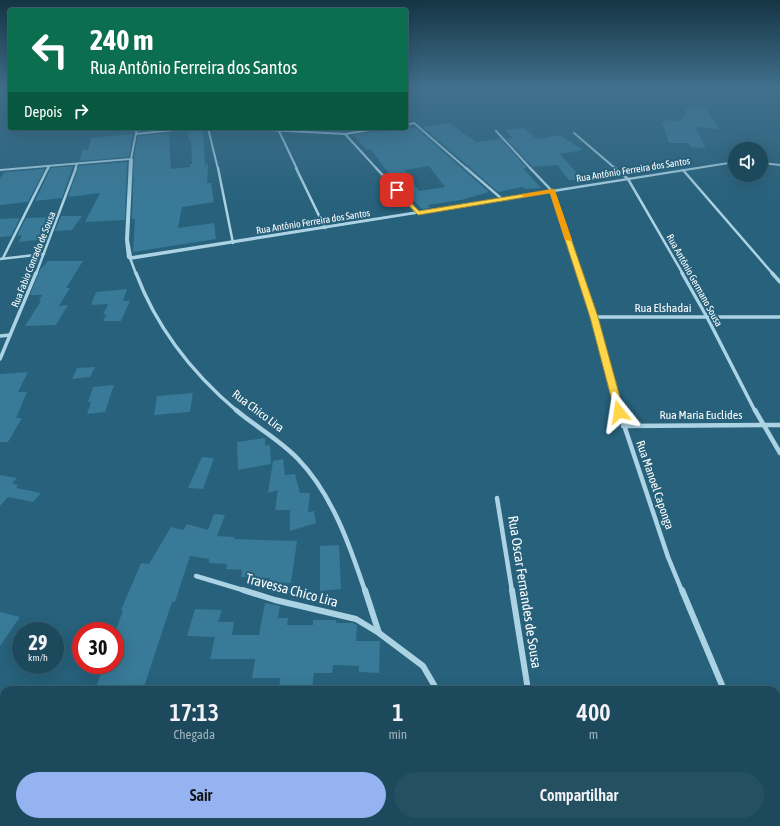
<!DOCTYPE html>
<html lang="pt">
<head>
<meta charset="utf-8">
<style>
  body { margin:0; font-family:"Asap Condensed",sans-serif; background:#255062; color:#f1f3f6; height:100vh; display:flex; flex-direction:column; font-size:15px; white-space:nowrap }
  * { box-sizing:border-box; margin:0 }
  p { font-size:13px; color:#a0b2bb }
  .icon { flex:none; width:22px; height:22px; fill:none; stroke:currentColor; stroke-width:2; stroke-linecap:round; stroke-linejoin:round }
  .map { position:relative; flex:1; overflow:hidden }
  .panel { position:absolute; left:0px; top:686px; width:780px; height:140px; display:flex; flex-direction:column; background:#1d495c; border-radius:12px 12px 0 0; box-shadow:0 4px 16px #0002,0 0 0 1px #3b6172 }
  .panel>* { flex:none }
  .banner { position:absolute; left:8px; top:8px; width:400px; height:122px; border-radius:4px; box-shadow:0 4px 16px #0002,0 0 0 1px #3b6172; background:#0b6e4f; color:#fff; overflow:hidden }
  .tools { position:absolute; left:728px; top:142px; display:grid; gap:8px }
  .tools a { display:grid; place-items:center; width:40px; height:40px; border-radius:50%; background:#1d495c; box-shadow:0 4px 16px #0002,0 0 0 1px #3b6172; font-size:20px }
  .speed { position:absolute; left:12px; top:622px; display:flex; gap:8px; font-size:20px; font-weight:700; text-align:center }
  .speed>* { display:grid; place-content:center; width:52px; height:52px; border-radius:50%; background:#1d495c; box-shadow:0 4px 16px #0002,0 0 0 1px #3b6172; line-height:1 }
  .speed small { font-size:10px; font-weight:400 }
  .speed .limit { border:6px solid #d22; background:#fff; color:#111 }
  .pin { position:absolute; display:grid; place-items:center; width:34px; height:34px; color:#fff; margin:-17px; border-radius:8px; box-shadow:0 2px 6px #0006 }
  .me { position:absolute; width:44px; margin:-22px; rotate:345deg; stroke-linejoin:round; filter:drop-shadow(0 0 3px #0008) }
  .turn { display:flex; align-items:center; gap:14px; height:84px; padding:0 16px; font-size:18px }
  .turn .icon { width:52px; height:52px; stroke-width:2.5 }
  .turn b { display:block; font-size:28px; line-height:34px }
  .then { display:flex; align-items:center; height:38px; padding:0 16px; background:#0003; gap:8px; font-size:15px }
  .eta { display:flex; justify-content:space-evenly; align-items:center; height:68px; text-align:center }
  .eta b { font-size:24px; font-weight:600; line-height:28px }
  .button { display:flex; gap:8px; margin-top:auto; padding:8px 16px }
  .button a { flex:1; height:46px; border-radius:24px; background:#95b2f1; color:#111; font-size:16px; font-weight:600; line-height:46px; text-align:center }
  .button a+a { background:#255062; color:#f1f3f6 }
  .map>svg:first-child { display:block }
  .building { fill:#387a98; fill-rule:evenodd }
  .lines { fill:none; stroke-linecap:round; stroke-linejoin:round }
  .minor-far4 { stroke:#acd3e4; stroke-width:2 }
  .minor-far3 { stroke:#acd3e4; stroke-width:2.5 }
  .minor-far2 { stroke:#acd3e4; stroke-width:3.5 }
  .minor-far1 { stroke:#acd3e4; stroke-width:4.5 }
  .minor { stroke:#acd3e4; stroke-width:6 }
  .tertiary { fill:#acd3e4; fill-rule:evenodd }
  .route { fill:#ffd54a; stroke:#a68a30 }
  .slow { fill:#f59e0b }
  .labels { text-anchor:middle; stroke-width:4; stroke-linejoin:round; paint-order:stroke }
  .far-street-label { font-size:10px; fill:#fff; stroke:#27617b }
  .street-label { font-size:12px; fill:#fff; stroke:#27617b }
  .near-street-label { font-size:14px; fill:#fff; stroke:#27617b }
</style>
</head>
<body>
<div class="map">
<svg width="780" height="826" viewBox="0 0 780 826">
  <rect width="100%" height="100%" fill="#27617b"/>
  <g class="building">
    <path d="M688 106 704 107 720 129 695 127 706 148 691 147 689 143H669L662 122 666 123 665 120 681 121Z"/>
    <path d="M449 123 476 142 500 139 527 168H523L541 188 525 189 523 187 498 192 423 127Z"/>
    <path d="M409 127 411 129 416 128 489 192 461 200 428 205 430 208 422 209 403 189 396 177 393 178 386 169H385L371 149 367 150 353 135ZM429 166 445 187 419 191 405 170Z"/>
    <path d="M196 128H203L205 165 208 164 207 183H211L214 202 182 207 178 228 214 223 216 239 133 252 135 219H132L134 158 138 136 169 133 171 169 190 167V164H192L191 140H189L188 131 195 130Z"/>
    <path d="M524 128 537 139 560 135 583 150 560 154 583 180H569L557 165 533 167 506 139 513 138 505 130Z"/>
    <path d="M133 134 129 157 79 161 83 150H88L91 138Z"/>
    <path d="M127 162 125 220 85 222 100 193 68 197 79 166Z"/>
    <path d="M73 166 62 198 35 201 51 168Z"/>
    <path d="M43 169H45L28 202 0 205V178L5 172Z"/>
    <path d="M61 216H82L72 230 55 231Z"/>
    <path d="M55 217 49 231H41L37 240 19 242 22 235 17 236 26 218Z"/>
    <path d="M20 218 11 236 0 237V219Z"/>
    <path d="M48 261H83L66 288H70L59 306 68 305 56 325 25 326 41 301H39L42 295H30L40 270Z"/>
    <path d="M127 289 123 301H130L121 321H103L107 314 103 315 108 304 91 305 96 292Z"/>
    <path d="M95 367 90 377 72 379 77 368Z"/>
    <path d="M28 372 18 392H27L16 418H22L8 442H0V374Z"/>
    <path d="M114 385 105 412 87 414 91 402H88L93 387Z"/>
    <path d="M193 393 190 412 154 415 157 396Z"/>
    <path d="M265 438V446L270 445 271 464 238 470 237 442Z"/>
    <path d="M202 457 214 458 203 489 188 488Z"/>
    <path d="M283 459 285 475 295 474 300 493H310L308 512 314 511 316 523 290 531V510H275L278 490 268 493 273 461Z"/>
    <path d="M0 475 17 478 12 483 18 485 16 488 41 493 33 502 8 497 0 506Z"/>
    <path d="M214 514 225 515 217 536 234 537V539L297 541 291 583 270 582V578L241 577 242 570 226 569 227 564 209 563V559L190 556 175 602H172L143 690H95L104 665H115V633L123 610H121L141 563 149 564 171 527 183 530 187 524 208 530Z"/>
    <path d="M339 545 341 589 320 591V546Z"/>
    <path d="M265 603 280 606 278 618H288L287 625H313V620H336V623H353L357 625 356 641H380L379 673 359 672V666L333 665 332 673H314L312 690H279L280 678H252L255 659H210L215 637 187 636 195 609 222 610 218 622H234L232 635H259Z"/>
    <path d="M0 612 20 617 0 646Z"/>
  </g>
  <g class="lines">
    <g class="minor-far4">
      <path d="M406 125 414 123 467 169"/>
      <path d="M208 128 218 169"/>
      <path d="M232 128 345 134 383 128"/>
      <path d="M279 131 297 169"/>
      <path d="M496 131 531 169"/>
      <path d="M574 133 616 169"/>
      <path d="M136 134 194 128"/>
      <path d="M345 134 377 169"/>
      <path d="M131 159 137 128"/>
      <path d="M48 169 49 166"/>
      <path d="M75 169 77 164"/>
    </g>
    <g class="minor-far3">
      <path d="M218 168 233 243"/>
      <path d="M296 168 325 228"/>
      <path d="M376 168 418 213"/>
      <path d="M466 168 502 199"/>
      <path d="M530 168 552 191 580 274"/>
      <path d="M615 168 628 179 683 274"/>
      <path d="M683 170 773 274"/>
      <path d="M3 258 48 168"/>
      <path d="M130 258 136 274"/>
      <path d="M0 259 44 254"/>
      <path d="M36 274 76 168"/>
    </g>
    <g class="minor-far2">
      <path d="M136 273C157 329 192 373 237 411"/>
      <path d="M579 273 594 317 619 411"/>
      <path d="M682 273 707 317 755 411"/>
      <path d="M772 273 780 282"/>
      <path d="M594 317H780"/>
      <path d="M0 336 10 335"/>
      <path d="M0 359 36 273"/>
    </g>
    <g class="minor-far1">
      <path d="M236 410C256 427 280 440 298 459 332 494 350 546 365 591"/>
      <path d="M619 410 668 557 682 591"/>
      <path d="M755 410 780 453"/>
      <path d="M623 426 780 425"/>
      <path d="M497 498 512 591"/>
      <path d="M196 576 246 591"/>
    </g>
    <g class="minor">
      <path d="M243 590 275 600 356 619 379 633 423 666 437 690"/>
      <path d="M365 590 379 633"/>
      <path d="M512 590 528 690"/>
      <path d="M682 590 724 690"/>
      <path d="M776 814 780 823"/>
      <path d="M460 822V826"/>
      <path d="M549 822 550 826"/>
    </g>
    <g class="tertiary">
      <path d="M131 158 133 159 129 240 132 256 735 161V163L130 260 127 258 125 240 129 160 0 171V169Z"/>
      <path d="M761 162 780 164V166L761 164Z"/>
    </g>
  </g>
  <linearGradient id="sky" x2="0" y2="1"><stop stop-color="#153544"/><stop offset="0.43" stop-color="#41708d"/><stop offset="1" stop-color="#41708d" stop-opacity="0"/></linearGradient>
  <rect width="780" height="203" fill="url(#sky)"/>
  <path class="route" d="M397 188 419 211 554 189 598 317 624 412 622 415H616L615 412 590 317 550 193 418 215 395 191 394 190Z"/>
  <path class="slow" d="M552 189 555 191 572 240 571 241 565 240 550 193 524 197 521 195Z"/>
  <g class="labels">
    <g class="far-street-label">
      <text transform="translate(633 169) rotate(-9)" y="4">Rua Antônio Ferreira dos Santos</text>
      <text transform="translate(313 221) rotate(-9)" y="4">Rua Antônio Ferreira dos Santos</text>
      <text transform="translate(33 259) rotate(-68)" y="4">Rua Fabio Conrado de Sousa</text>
      <text transform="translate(695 280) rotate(61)" y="4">Rua Antônio Germano Sousa</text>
    </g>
    <g class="street-label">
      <text x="663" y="312">Rua Elshadai</text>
      <text transform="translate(258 411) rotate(37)" y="4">Rua Chico Lira</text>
      <text x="701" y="419">Rua Maria Euclides</text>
      <text transform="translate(655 485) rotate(71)" y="4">Rua Manoel Caponga</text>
    </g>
    <g class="near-street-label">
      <text transform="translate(292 590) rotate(15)" y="5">Travessa Chico Lira</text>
      <text transform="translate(525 592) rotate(81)" y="5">Rua Oscar Fernandes de Sousa</text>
    </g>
  </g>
</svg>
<div class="tools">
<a><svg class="icon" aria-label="sound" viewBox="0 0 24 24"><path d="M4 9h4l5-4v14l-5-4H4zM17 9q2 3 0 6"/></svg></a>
</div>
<div class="speed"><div>29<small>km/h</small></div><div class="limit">30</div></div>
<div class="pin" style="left:397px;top:190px;background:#d93025"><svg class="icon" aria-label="arrive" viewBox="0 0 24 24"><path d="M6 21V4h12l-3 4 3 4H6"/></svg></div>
<svg class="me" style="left:619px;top:412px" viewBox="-20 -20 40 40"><path d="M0-17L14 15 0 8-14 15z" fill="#ffd54a" stroke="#fff" stroke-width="4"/></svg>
<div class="banner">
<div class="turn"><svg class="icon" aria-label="left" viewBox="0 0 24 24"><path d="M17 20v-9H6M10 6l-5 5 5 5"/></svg><div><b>240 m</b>Rua Antônio Ferreira dos Santos</div></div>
<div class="then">Depois<svg class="icon" aria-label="right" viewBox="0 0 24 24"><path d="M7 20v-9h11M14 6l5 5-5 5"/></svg></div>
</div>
<section class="panel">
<div class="eta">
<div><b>17:13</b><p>Chegada</p></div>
<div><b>1</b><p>min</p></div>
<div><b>400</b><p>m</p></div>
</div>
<div class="button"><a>Sair</a><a>Compartilhar</a></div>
</section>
</div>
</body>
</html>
